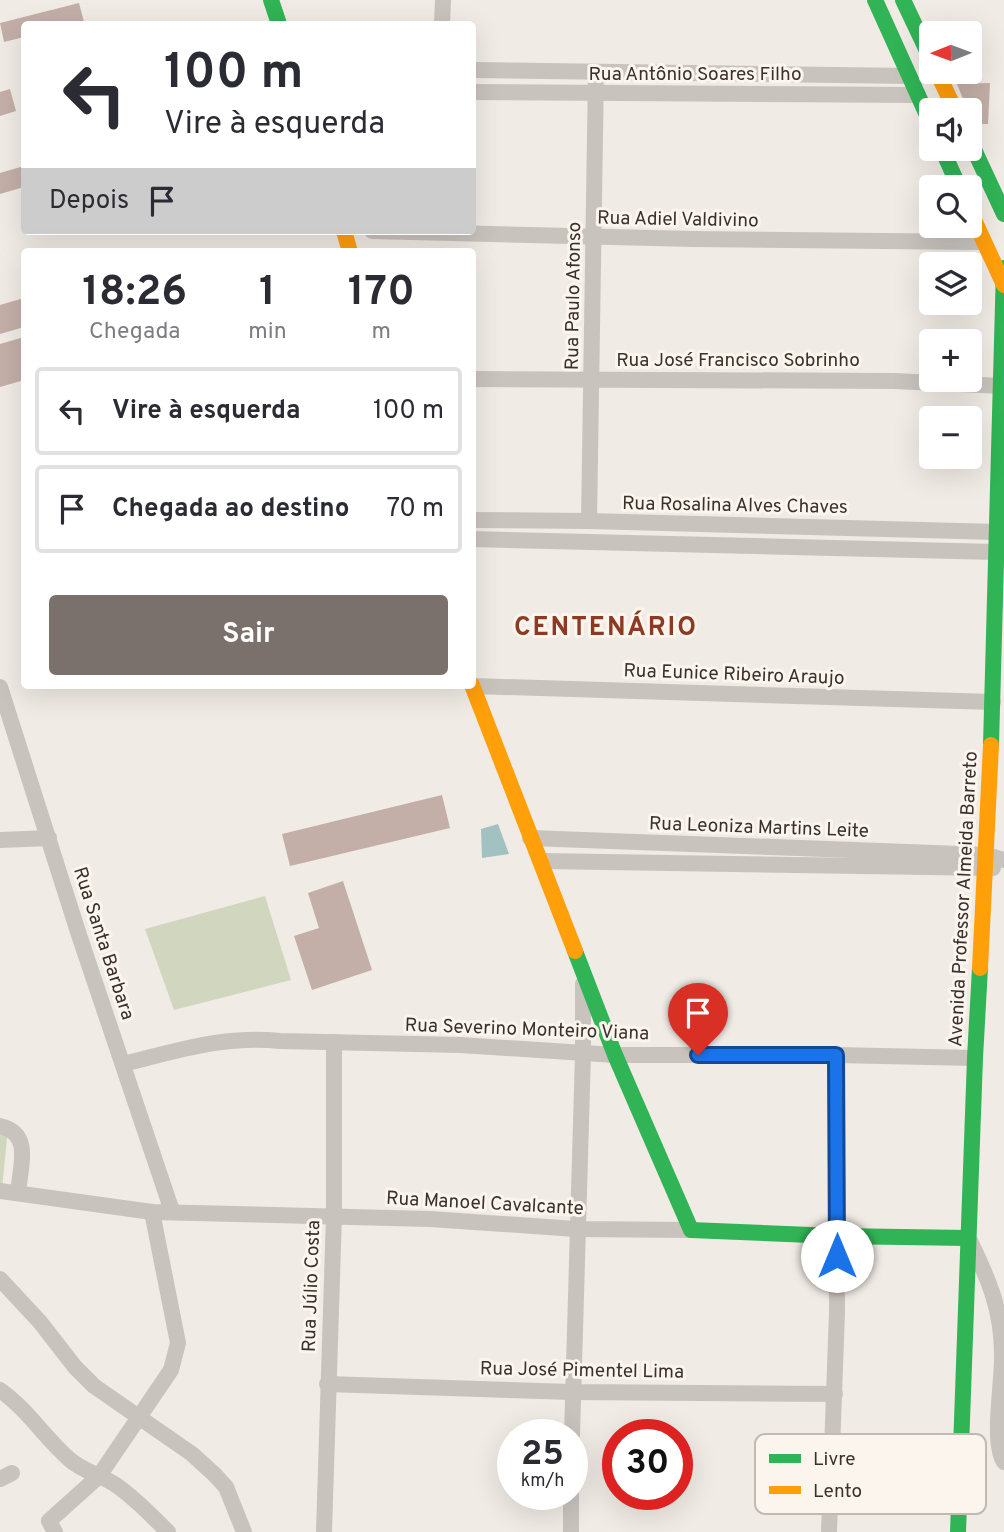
<!DOCTYPE html>
<html lang="pt">
<head>
<meta charset="utf-8">
<style>
  body { margin:0; font-family:Overpass,sans-serif; background:#f7f7f7; color:#2b2b33; height:100vh; display:flex; flex-direction:column; font-size:26px; white-space:nowrap }
  * { box-sizing:border-box; margin:0 }
  p { font-size:23px; color:#7c7c81 }
  .icon { flex:none; width:38px; height:38px; fill:none; stroke:currentColor; stroke-width:2; stroke-linecap:round; stroke-linejoin:round }
  .map { position:relative; flex:1; overflow:hidden }
  .side { position:absolute; left:21px; top:248px; width:455px; height:441px; display:flex; flex-direction:column; background:#fff; border-radius:7px; box-shadow:0 7px 28px #0002 }
  .side>* { flex:none }
  .guide { position:absolute; left:21px; top:21px; width:455px; height:214px; border-radius:7px; box-shadow:0 7px 28px #0002; background:#fff; color:#2b2b33; overflow:hidden }
  .needle { width:46px; rotate:269deg }
  .buttons { position:absolute; left:919px; top:21px; display:grid; gap:14px }
  .buttons a { display:grid; place-items:center; width:63px; height:63px; border-radius:7px; background:#fff; box-shadow:0 7px 28px #0002; font-size:35px }
  .speed { position:absolute; left:497px; top:1419px; display:flex; gap:14px; font-size:35px; font-weight:700; text-align:center }
  .speed>* { display:grid; place-content:center; width:91px; height:91px; border-radius:50%; background:#fff; box-shadow:0 7px 28px #0002; line-height:1 }
  .speed small { font-size:18px; font-weight:400 }
  .speed .limit { border:10px solid #d22; background:#fff; color:#111 }
  .pin { position:absolute; display:grid; place-items:center; width:60px; height:60px; color:#fff; margin:-72px -30px; border-radius:50% 50% 50% 0; rotate:-45deg; box-shadow:0 0 7px #0007 }
  .pin .icon { rotate:45deg }
  .me { position:absolute; width:77px; margin:-38px; rotate:0deg; stroke-linejoin:round; filter:drop-shadow(0 0 5px #0008) }
  .turn { display:flex; align-items:center; gap:24px; height:147px; padding:0 28px; font-size:32px }
  .turn .icon { width:91px; height:91px; stroke-width:2.5 }
  .turn b { display:block; font-size:49px; line-height:60px }
  .then { display:flex; align-items:center; height:66px; padding:0 28px; background:#0003; gap:14px; font-size:26px }
  .eta { display:flex; justify-content:space-evenly; align-items:center; height:119px; text-align:center }
  .eta b { font-size:42px; font-weight:700; line-height:49px }
  .button { display:flex; gap:14px; margin-top:auto; padding:14px 28px }
  .button a { flex:1; height:80px; border-radius:7px; background:#7a716c; color:#fff; font-size:28px; font-weight:700; line-height:80px; text-align:center }
  ul { padding:0; list-style:none }
  li { display:flex; align-items:center; gap:21px; height:88px; margin:0 14px 10px; padding:0 14px; border:4px solid #e1e1e2; border-radius:7px }
  li div { flex:1 }
  li b { display:block; font-size:26px }
  li em { font-style:normal }
  .map>svg:first-child { display:block }
  .green { fill:#d1d6bf }
  .water { fill:#a1c2c1 }
  .building { fill:#c3afa7 }
  .lines { fill:none; stroke-linecap:round; stroke-linejoin:round }
  .street { stroke:#c9c3be; stroke-width:16 }
  .fast { stroke:#30b455; stroke-width:16 }
  .slow { stroke:#ff9f0a; stroke-width:16 }
  .route-casing { stroke:#114b97; stroke-width:18 }
  .route { stroke:#1a73e8; stroke-width:12 }
  .labels { text-anchor:middle; stroke-width:6; stroke-linejoin:round; paint-order:stroke }
  .street-label { font-size:19px; fill:#3b302b; stroke:#fbf5ee }
  .district-label { font-size:26px; font-weight:bold; letter-spacing:2px; fill:#8c3b22; stroke:#fbf5ee }
  .key { fill:#fbf5ee; stroke:#c1bab4; stroke-width:2 }
  .key-label { font-size:19px; fill:#3b302b }
</style>
</head>
<body>
<div class="map">
<svg width="1004" height="1532" viewBox="0 0 1004 1532">
  <rect width="100%" height="100%" fill="#f0ebe5"/>
  <g class="green">
    <path d="M265 896 291 980 174 1010 145 929Z"/>
    <path d="M0 1128H8L2 1189H0Z"/>
  </g>
  <path class="water" d="M498 824 509 854 482 858 481 829Z"/>
  <g class="building">
    <path d="M79 3 84 22 75 24H24V37L4 42 0 23Z"/>
    <path d="M990 83 988 124H973L957 84Z"/>
    <path d="M10 89 16 111 0 116V92Z"/>
    <path d="M24 166V187L0 194V173Z"/>
    <path d="M24 298V327L0 334V305Z"/>
    <path d="M24 337V380L0 387V344Z"/>
    <path d="M442 795 450 828 290 866 282 834Z"/>
    <path d="M343 881 372 970 312 990 294 936 319 928 308 893Z"/>
  </g>
  <g class="lines">
    <g class="street">
      <path d="M442 24 443 0"/>
      <path d="M472 70 909 76"/>
      <path d="M472 92 918 95"/>
      <path d="M372 231 694 239 983 242"/>
      <path d="M472 379 894 381 1003 386"/>
      <path d="M472 520 589 521 997 532"/>
      <path d="M589 521 596 72"/>
      <path d="M472 539 996 552"/>
      <path d="M473 686 993 702"/>
      <path d="M0 687 79 935 172 1211"/>
      <path d="M530 838 987 855 1004 860"/>
      <path d="M0 840 49 838"/>
      <path d="M541 861 993 868"/>
      <path d="M123 1064C176 1051 224 1035 280 1041L460 1045 615 1055H836L975 1058"/>
      <path d="M0 1126C33 1133 20 1167 18 1193"/>
      <path d="M0 1191 152 1212 430 1219 576 1229 691 1230"/>
      <path d="M970 1241C989 1280 1002 1310 1002 1355 1003 1381 991 1441 1004 1462"/>
      <path d="M0 1279 40 1322 75 1367 94 1386 192 1454 215 1475 226 1487 244 1532"/>
      <path d="M327 1384 572 1392 835 1394"/>
      <path d="M0 1390C27 1409 44 1437 69 1459 82 1471 101 1475 116 1485 136 1499 151 1515 168 1532"/>
      <path d="M572 1435 583 1053V984"/>
      <path d="M0 1479 12 1473"/>
      <path d="M55 1532 49 1521 99 1476 171 1370 178 1343 152 1212"/>
      <path d="M324 1532 334 1215V1042"/>
      <path d="M571 1532V1494"/>
      <path d="M829 1532 837 1312 836 1055"/>
    </g>
    <g class="fast">
      <path d="M271 0 279 24"/>
      <path d="M875 0 931 124"/>
      <path d="M903 0 931 59"/>
      <path d="M970 141 1004 214"/>
      <path d="M942 149 959 187"/>
      <path d="M991 745 1004 268"/>
      <path d="M575 951 615 1055 691 1230 836 1236 968 1238"/>
      <path d="M958 1532 975 1058 980 968"/>
    </g>
    <g class="slow">
      <path d="M937 72 955 110"/>
      <path d="M970 211 1004 285"/>
      <path d="M344 231 350 252"/>
      <path d="M472 685 575 951"/>
      <path d="M980 968 991 745"/>
    </g>
  </g>
  <g class="lines">
    <defs>
      <path id="route" d="M698 1055H836L837 1256"/>
    </defs>
    <use href="#route" class="route-casing"/>
    <use href="#route" class="route"/>
  </g>
  <g class="labels">
    <g class="street-label">
      <text x="695" y="80">Rua Antônio Soares Filho</text>
      <text transform="translate(678 218) rotate(1)" y="7">Rua Adiel Valdivino</text>
      <text transform="translate(572 296) rotate(-89)" y="7">Rua Paulo Afonso</text>
      <text x="738" y="366">Rua José Francisco Sobrinho</text>
      <text transform="translate(735 504) rotate(1)" y="7">Rua Rosalina Alves Chaves</text>
      <text transform="translate(734 673) rotate(2)" y="7">Rua Eunice Ribeiro Araujo</text>
      <text transform="translate(759 826) rotate(2)" y="7">Rua Leoniza Martins Leite</text>
      <text transform="translate(962 899) rotate(-87)" y="7">Avenida Professor Almeida Barreto</text>
      <text transform="translate(105 943) rotate(72)" y="7">Rua Santa Barbara</text>
      <text transform="translate(527 1028) rotate(2)" y="7">Rua Severino Monteiro Viana</text>
      <text transform="translate(485 1202) rotate(3)" y="7">Rua Manoel Cavalcante</text>
      <text transform="translate(310 1286) rotate(-88)" y="7">Rua Júlio Costa</text>
      <text transform="translate(582 1369) rotate(1)" y="7">Rua José Pimentel Lima</text>
    </g>
    <g class="district-label">
      <text x="606" y="635">CENTENÁRIO</text>
    </g>
  </g>
  <rect x="755" y="1434" width="231" height="80" rx="10" class="key"/>
  <rect x="769" y="1454" width="32" height="9" fill="#30b455"/>
  <rect x="769" y="1486" width="32" height="8" fill="#ff9f0a"/>
  <g class="key-label">
    <text x="813" y="1465">Livre</text>
    <text x="813" y="1497">Lento</text>
  </g>
</svg>
<div class="buttons">
<a><svg class="needle" viewBox="-14 -14 28 28"><path d="M0-13l5 13h-10z" fill="#e53935"/><path d="M0 13l5-13h-10z" fill="#7c7c81"/></svg></a>
<a><svg class="icon" aria-label="sound" viewBox="0 0 24 24"><path d="M4 9h4l5-4v14l-5-4H4zM17 9q2 3 0 6"/></svg></a>
<a><svg class="icon" aria-label="search" viewBox="0 0 24 24"><circle cx="10" cy="10" r="6"/><path d="M15 15l6 6"/></svg></a>
<a><svg class="icon" aria-label="layers" viewBox="0 0 24 24"><path d="M12 4l9 5-9 5-9-5zM3 14l9 5 9-5"/></svg></a>
<a>+</a>
<a>−</a>
</div>
<div class="speed"><div>25<small>km/h</small></div><div class="limit">30</div></div>
<div class="pin" style="left:698px;top:1055px;background:#d93025"><svg class="icon" aria-label="arrive" viewBox="0 0 24 24"><path d="M6 21V4h12l-3 4 3 4H6"/></svg></div>
<svg class="me" style="left:837px;top:1256px" viewBox="-20 -20 40 40"><circle r="19" fill="#fff"/><path d="M0-13L10 11 0 6-10 11z" fill="#1a73e8"/></svg>
<div class="guide">
<div class="turn"><svg class="icon" aria-label="left" viewBox="0 0 24 24"><path d="M17 20v-9H6M10 6l-5 5 5 5"/></svg><div><b>100 m</b>Vire à esquerda</div></div>
<div class="then">Depois<svg class="icon" aria-label="arrive" viewBox="0 0 24 24"><path d="M6 21V4h12l-3 4 3 4H6"/></svg></div>
</div>
<section class="side">
<div class="eta">
<div><b>18:26</b><p>Chegada</p></div>
<div><b>1</b><p>min</p></div>
<div><b>170</b><p>m</p></div>
</div>
<ul>
<li><svg class="icon" aria-label="left" viewBox="0 0 24 24"><path d="M17 20v-9H6M10 6l-5 5 5 5"/></svg><div><b>Vire à esquerda</b></div><em>100 m</em></li>
<li><svg class="icon" aria-label="arrive" viewBox="0 0 24 24"><path d="M6 21V4h12l-3 4 3 4H6"/></svg><div><b>Chegada ao destino</b></div><em>70 m</em></li>
</ul>
<div class="button"><a>Sair</a></div>
</section>
</div>
</body>
</html>
